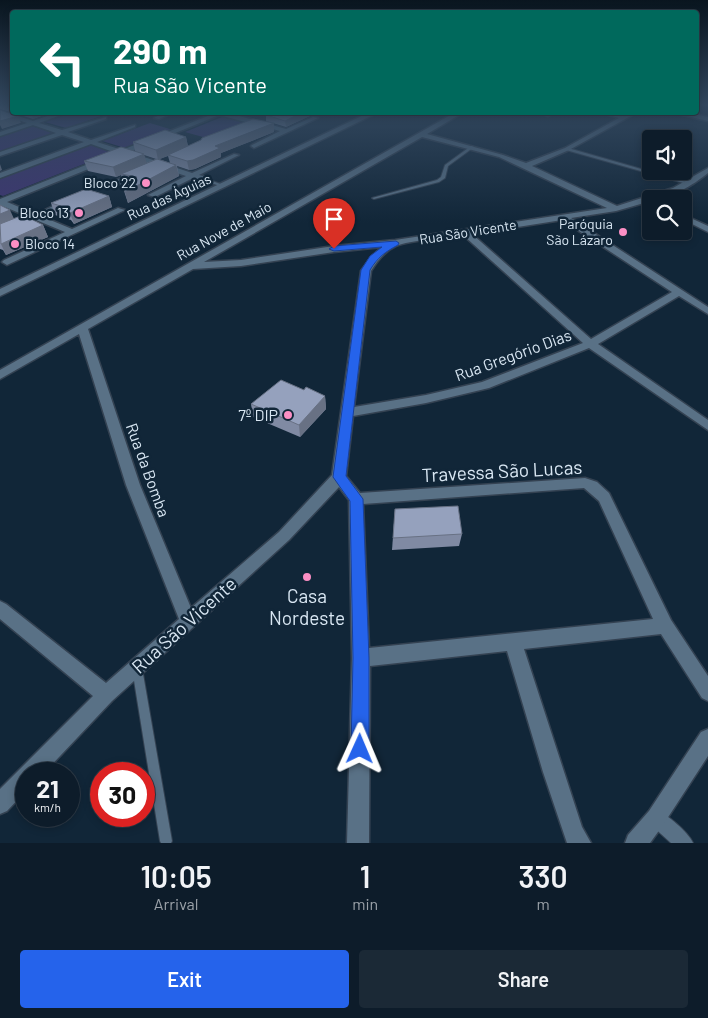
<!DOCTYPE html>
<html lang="en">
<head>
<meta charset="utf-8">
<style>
  body { margin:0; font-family:Barlow,sans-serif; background:#1b2936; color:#f1f3f6; height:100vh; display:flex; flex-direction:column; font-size:19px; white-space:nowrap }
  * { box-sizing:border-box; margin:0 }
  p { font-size:16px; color:#9aa1a8 }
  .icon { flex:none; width:28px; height:28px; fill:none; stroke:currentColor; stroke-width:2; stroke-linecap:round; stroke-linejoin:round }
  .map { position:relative; height:843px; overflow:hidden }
  .sheet { display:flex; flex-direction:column; background:#0d1c2a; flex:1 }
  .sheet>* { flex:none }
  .banner { position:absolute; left:10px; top:10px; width:689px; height:105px; border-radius:5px; box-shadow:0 2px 8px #0003,0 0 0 1px #2d3a47; background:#00695c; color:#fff; overflow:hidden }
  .controls { position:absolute; left:642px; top:130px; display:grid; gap:10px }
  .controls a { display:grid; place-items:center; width:50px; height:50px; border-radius:5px; background:#0d1c2a; box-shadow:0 2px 8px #0003,0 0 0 1px #2d3a47; font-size:25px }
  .speed { position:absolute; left:15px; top:762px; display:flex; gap:10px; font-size:25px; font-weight:700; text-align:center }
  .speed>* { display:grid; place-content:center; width:65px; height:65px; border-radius:50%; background:#0d1c2a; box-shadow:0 2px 8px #0003,0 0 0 1px #2d3a47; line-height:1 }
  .speed small { font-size:12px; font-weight:400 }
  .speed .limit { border:8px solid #d22; background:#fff; color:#111 }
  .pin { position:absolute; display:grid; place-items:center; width:42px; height:42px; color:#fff; margin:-51px -21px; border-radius:50% 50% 50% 0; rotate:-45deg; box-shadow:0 0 5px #0007 }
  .pin .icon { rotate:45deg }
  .me { position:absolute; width:55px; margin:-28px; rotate:1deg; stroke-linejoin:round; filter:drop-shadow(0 0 4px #0008) }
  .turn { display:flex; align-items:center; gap:18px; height:105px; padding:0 20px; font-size:22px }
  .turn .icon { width:65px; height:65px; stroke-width:2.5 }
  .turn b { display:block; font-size:35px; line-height:42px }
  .eta { display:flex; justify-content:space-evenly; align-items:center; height:85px; text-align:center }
  .eta b { font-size:30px; font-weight:600; line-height:35px }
  .action { display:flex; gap:10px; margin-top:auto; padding:10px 20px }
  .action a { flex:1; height:58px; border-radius:5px; background:#2563eb; color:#fff; font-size:20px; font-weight:600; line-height:58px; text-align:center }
  .action a+a { background:#1b2936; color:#f1f3f6 }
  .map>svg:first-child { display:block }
  .green { fill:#3e3672 }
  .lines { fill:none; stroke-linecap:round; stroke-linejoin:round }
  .service-casing { stroke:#344252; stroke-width:2 }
  .pedestrian-casing { stroke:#344252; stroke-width:2 }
  .minor-casing { stroke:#344252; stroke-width:3 }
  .tertiary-casing { stroke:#344252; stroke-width:3 }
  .service { fill:#597186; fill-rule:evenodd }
  .pedestrian { fill:#597186; fill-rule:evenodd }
  .minor { fill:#597186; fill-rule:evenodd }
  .tertiary { fill:#597186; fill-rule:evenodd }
  .wall { fill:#808aa3; fill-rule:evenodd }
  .shaded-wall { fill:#687184 }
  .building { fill:#95a1bd; stroke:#687184 }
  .route { fill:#2563eb; stroke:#184099 }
  .poi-dot { fill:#fb8fc4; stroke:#112638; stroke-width:2 }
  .labels { text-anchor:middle; stroke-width:5; stroke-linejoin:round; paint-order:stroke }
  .far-poi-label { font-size:14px; fill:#d9e7f3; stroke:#112638; text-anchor:end }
  .far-street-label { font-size:14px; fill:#d9e7f3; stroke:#112638 }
  .street-label { font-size:16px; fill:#d9e7f3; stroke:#112638 }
  .poi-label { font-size:16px; fill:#d9e7f3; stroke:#112638; text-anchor:end }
  .near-street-label { font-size:19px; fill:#d9e7f3; stroke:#112638 }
  .near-poi-label { font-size:19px; fill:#d9e7f3; stroke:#112638 }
</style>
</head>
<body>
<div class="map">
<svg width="708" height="843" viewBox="0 0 708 843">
  <rect width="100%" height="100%" fill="#112638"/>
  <g class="green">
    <path d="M72 113H96L104 115 66 128 45 122Z"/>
    <path d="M222 117 246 123 210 139 185 132Z"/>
    <path d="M150 123 173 130 125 148 102 141Z"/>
    <path d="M29 125 53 133 0 152V135Z"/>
    <path d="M91 144 114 152 3 196 0 195V178Z"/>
  </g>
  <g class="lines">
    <defs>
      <g id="service">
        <path d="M471 146 474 147 448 166 445 178 439 182 374 199 372 198 437 180 441 177 445 165Z"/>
        <path d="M566 148H568L690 183 687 184 566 150Z"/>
        <path d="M202 178H204L226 186 223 187 202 180Z"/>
        <path d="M137 663 140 665 142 668 172 841 171 843H161L160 841 132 668 134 665Z"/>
      </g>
      <path id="pedestrian" d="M656 810C667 814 688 832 693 843H671L650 824 648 818 650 812Z"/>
      <g id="minor">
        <path d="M0 110 33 121 59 112H69L39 123 62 130 106 117V119L68 132 91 140 135 125V127L97 142 122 150 213 114 210 112H225L286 129 313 117 318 118 254 148 251 146 252 145 280 131 219 115 129 152 192 173 234 154 239 155 199 175 206 177V181L193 178 155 197 148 195 186 176 123 155 7 202 36 214 66 200H72V204L43 217 72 229 118 208 125 210 7 265 2 262 4 260 65 232 36 220 0 236V230L29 217 0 205V199L116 153 91 144 0 178V173L84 142 62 135 0 156V152L56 133 33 125 0 136V132L27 123 0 114Z"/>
        <path d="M165 112H174L159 119 154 118Z"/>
        <path d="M456 112H464L427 134 503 155 526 163 565 148 619 118 599 112H611L623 116 630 112H638L569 150 532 166 617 206 673 188 708 168V173C693 185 671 199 651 199V201L616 211 571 218 708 307V314L679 296 598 344 708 420V430L589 348 489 388 426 403 353 416 346 476 360 493 585 478 597 482 609 493 671 620 708 676V701L702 698 661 634 524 649 582 827 591 843H567L543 772 507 651 370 666 369 843H347L352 658 349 500 339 487 289 540 112 701 43 774H26V791L7 811 0 814V789L93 696 0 619V601L6 604 106 683 179 619 126 485 79 334 0 379V370ZM422 137 499 157 607 208 395 240 334 246 241 260 204 262ZM562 220 672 292 591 339 472 234ZM463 235 583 343 482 382 426 395 354 407 371 271C377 261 385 251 396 246 410 240 446 238 463 235ZM382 247 372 256 361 271 332 475 279 532 191 608 140 485 88 329 193 269 241 266 334 252ZM584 488 599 501 653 619 369 648 363 504Z"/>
        <path d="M537 112H549L551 114 548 116Z"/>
        <path d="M670 112H685L708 117V121Z"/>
        <path d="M135 171 142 173 116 186 109 184Z"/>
        <path d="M684 215 708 226V232L684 220Z"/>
        <path d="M708 729V756L663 825 650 843H625L628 835 649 811 701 732Z"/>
      </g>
      <path id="tertiary" d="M370 112H379L0 296V289Z"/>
    </defs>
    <use href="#service" class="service-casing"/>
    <use href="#pedestrian" class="pedestrian-casing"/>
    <use href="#minor" class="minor-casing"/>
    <use href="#tertiary" class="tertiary-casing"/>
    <use href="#service" class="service"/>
    <use href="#pedestrian" class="pedestrian"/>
    <use href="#minor" class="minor"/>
    <use href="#tertiary" class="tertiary"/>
  </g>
  <g class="wall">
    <path d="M0 105H12V112H53L33 119 0 109Z"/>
    <path d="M266 115H312L286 127 266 121Z"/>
    <path d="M274 132 221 153V157L195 169 189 170 177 166 179 176 128 203 124 191 129 186 124 185 121 175 116 177 88 171 84 161 135 151 133 142 186 137 188 146ZM144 155 156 159 146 163ZM168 156 170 163 159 159Z"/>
    <path d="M109 196 112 207 74 224 71 220 55 215 51 203Z"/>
    <path d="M0 205 14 219 43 225 48 237 6 255 3 250 0 249Z"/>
    <path d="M304 390 325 396 326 409 300 437 253 417 251 404Z"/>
    <path d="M395 509 462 534 459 546 392 550Z"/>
  </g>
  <g class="shaded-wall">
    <path d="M31 112H53L33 119Z"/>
    <path d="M303 112H312V115L286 127 285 121Z"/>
    <path d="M18 116 21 123 2 129 0 125V121Z"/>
    <path d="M274 123V132L221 153V157L195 169 189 170 187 161 215 146Z"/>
    <path d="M186 137 188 147 158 160 156 150Z"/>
    <path d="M144 154 147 164 121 174V175L116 177 113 167Z"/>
    <path d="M0 164 2 170 0 171Z"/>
    <path d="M176 165 179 176 128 203 125 192Z"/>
    <path d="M109 196 112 207 74 224 70 213Z"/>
    <path d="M10 210 15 221 0 228V214Z"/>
    <path d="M43 225 48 237 6 255 1 244Z"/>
    <path d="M325 396 326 409 300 437 299 425Z"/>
  </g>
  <g class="building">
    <path d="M0 110 18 116 0 121Z"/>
    <path d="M270 112H303L285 121 266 115Z"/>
    <path d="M253 119 274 123 215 146 220 148 193 160 187 161 168 155 201 140 202 138Z"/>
    <path d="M165 130 186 137 156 150 133 142Z"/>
    <path d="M121 147 144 154 113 167 84 161Z"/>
    <path d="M157 159 176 165 125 192 124 191 137 177 121 174Z"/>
    <path d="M86 189 109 196 70 213 67 208 51 203Z"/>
    <path d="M0 205 10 210 0 214Z"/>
    <path d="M23 215 43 225 1 244 0 224Z"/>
    <path d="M281 380 304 390 306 387 325 396 299 425 251 404Z"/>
    <path d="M458 506 462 534 393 538 395 509Z"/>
  </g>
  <linearGradient id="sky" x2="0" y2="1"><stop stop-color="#09151f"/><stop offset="0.47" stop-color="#32475e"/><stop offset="1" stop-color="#32475e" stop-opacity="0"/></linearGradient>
  <rect width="708" height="223" fill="url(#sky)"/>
  <path class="route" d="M396 241 399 243 398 245C385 252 378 257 370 270L346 476 363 499 369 658V749L366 755 360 758 354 755 351 749 353 658 350 501 333 477 361 270 370 256 382 247 334 251 329 249 334 246Z"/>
  <g class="poi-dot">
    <circle cx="146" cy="183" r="5"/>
    <circle cx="79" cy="213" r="5"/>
    <circle cx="623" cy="232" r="5"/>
    <circle cx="15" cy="244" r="5"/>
    <circle cx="288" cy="415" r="5"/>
    <circle cx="307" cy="577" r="5"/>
  </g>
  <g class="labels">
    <g class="far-poi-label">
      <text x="136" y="188">Bloco 22</text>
      <text x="69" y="218">Bloco 13</text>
      <text x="613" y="229">Paróquia<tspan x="613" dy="16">São Lázaro</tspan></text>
      <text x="25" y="249" text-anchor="start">Bloco 14</text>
    </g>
    <g class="far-street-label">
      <text transform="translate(169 197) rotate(-25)" y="5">Rua das Águias</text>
      <text transform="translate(224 231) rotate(-29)" y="5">Rua Nove de Maio</text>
      <text transform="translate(468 232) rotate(-9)" y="5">Rua São Vicente</text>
    </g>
    <g class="street-label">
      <text transform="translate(513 355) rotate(-20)" y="6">Rua Gregório Dias</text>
      <text transform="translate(148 470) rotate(70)" y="6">Rua da Bomba</text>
    </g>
    <g class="poi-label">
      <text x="278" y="421">7º DIP</text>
    </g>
    <g class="near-street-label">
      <text transform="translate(502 471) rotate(-3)" y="7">Travessa São Lucas</text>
      <text transform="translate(184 625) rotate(-42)" y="7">Rua São Vicente</text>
    </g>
    <g class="near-poi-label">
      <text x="307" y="603">Casa<tspan x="307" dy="22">Nordeste</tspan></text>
    </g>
  </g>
</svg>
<div class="controls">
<a><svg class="icon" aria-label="sound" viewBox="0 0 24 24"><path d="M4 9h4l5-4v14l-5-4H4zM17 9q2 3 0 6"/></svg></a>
<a><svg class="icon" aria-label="search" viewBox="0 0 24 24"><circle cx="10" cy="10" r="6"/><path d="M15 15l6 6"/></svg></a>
</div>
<div class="speed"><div>21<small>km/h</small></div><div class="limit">30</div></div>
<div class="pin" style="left:334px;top:249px;background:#d93025"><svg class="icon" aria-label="arrive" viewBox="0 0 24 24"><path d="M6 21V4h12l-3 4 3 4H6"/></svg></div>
<svg class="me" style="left:360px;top:749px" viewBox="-20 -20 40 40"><path d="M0-17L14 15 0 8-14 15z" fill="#2563eb" stroke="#fff" stroke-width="4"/></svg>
<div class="banner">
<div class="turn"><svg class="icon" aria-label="left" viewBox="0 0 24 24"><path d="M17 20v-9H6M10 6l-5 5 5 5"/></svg><div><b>290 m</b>Rua São Vicente</div></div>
</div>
</div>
<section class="sheet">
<div class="eta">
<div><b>10:05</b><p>Arrival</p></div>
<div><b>1</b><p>min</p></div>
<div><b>330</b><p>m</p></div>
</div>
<div class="action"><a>Exit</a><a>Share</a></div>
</section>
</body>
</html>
